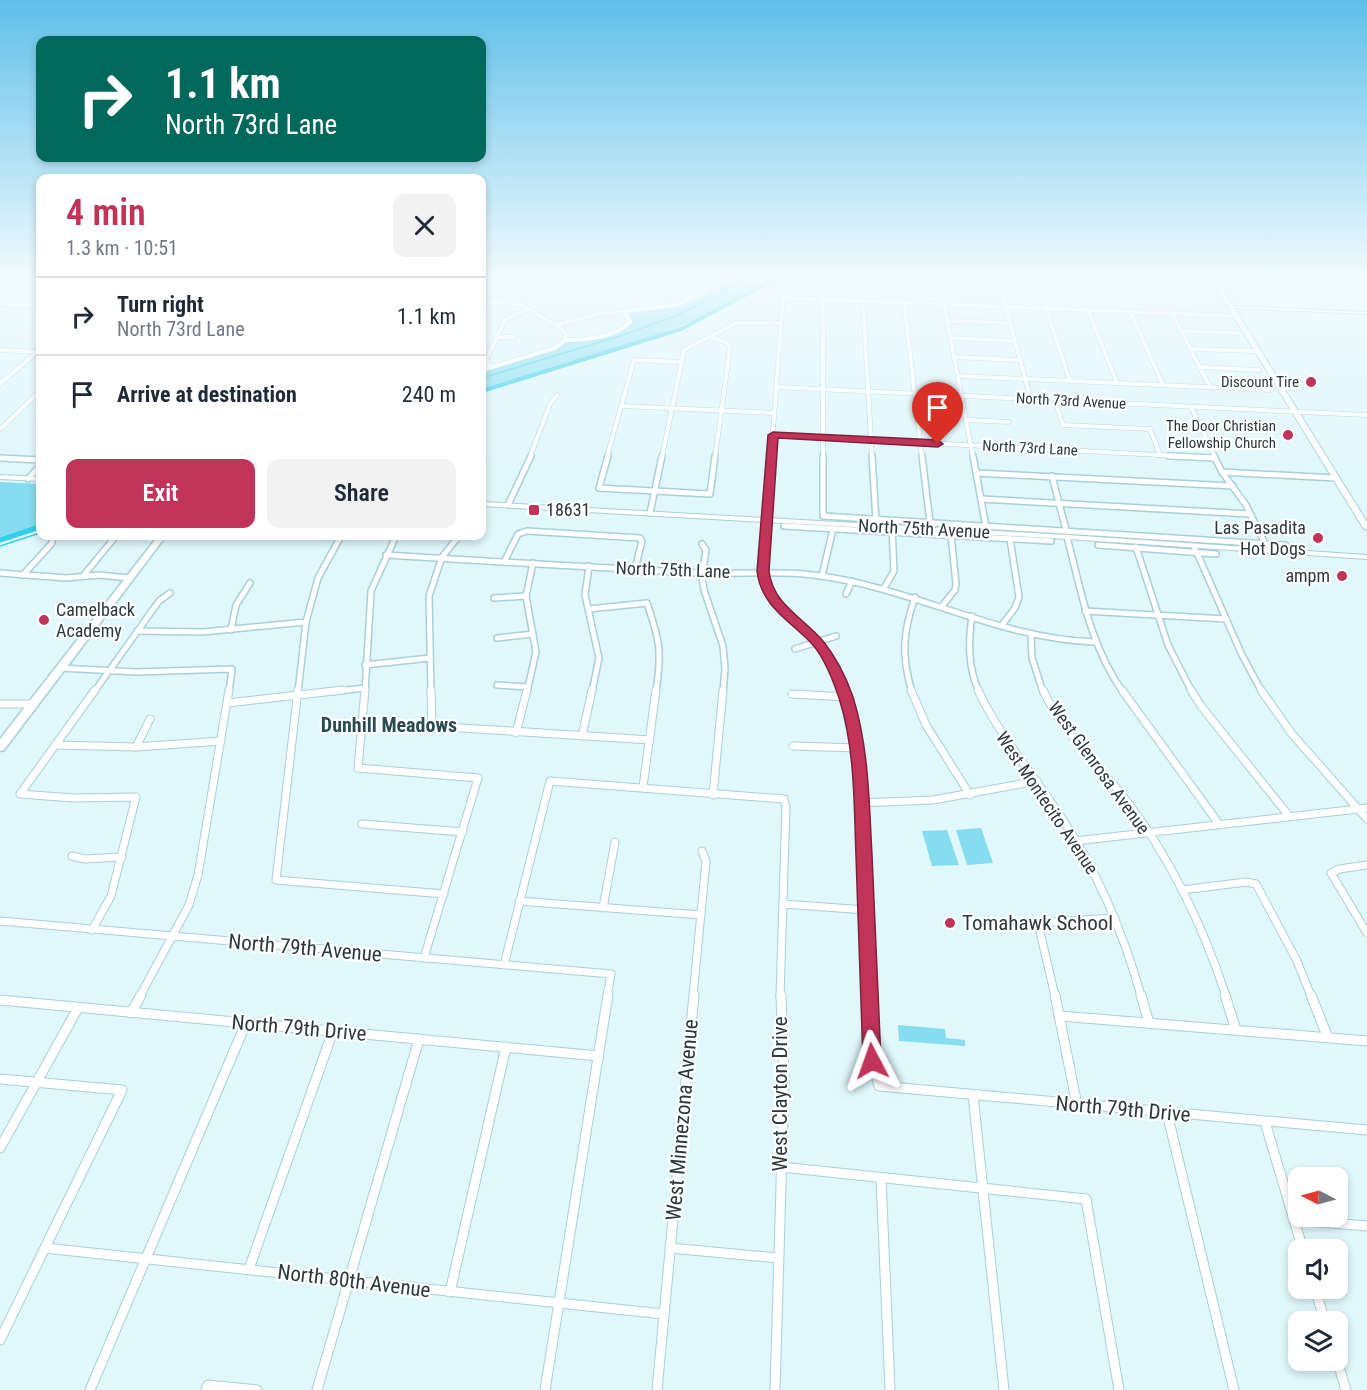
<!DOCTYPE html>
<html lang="en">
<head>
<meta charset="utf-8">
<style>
  body { margin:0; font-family:"Roboto Condensed",sans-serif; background:#f2f2f3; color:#1f2937; height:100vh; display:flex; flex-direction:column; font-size:22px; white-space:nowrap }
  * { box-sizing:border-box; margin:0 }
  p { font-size:20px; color:#747a83 }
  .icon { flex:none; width:33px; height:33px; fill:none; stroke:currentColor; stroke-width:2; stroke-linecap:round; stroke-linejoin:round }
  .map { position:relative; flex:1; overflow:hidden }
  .drawer { position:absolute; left:36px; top:174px; width:450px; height:366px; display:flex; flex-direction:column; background:#fff; border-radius:12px; box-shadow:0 3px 9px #0003 }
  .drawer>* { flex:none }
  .guide { position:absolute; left:36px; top:36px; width:450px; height:126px; border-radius:12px; box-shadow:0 3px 9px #0003; background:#00695c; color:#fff; overflow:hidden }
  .needle { width:39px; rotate:276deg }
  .fabs { position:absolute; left:1288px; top:1167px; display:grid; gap:12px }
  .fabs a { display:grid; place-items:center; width:60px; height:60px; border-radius:12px; background:#fff; box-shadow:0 3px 9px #0003; font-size:30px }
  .pin { position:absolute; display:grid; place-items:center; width:51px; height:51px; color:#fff; margin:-62px -26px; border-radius:50% 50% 50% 0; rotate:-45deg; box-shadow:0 0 6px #0007 }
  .pin .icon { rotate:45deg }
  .me { position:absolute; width:66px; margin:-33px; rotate:356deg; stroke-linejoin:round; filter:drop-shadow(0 0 4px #0008) }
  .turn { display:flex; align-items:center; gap:21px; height:126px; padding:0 30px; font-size:27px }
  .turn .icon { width:78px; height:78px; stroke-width:2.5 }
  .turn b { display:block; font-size:42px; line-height:51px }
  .round { display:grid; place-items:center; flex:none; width:63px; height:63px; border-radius:12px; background:#f2f2f3 }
  .overview { display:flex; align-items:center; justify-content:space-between; height:102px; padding:0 30px }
  h1 { font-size:36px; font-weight:600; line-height:45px; color:#c23359 }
  .primary-button { display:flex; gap:12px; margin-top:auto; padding:12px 30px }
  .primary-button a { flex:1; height:69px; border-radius:12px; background:#c23359; color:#fff; font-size:24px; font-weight:600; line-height:69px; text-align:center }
  .primary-button a+a { background:#f2f2f3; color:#1f2937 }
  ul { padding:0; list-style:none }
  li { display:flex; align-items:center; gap:18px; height:78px; padding:0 30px; border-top:2px solid #e0e1e3 }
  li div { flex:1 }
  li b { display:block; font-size:22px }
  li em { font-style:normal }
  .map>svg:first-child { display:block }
  .green { fill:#86ddef }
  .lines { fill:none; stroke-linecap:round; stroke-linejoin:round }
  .stream { stroke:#32cfea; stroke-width:1.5 }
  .canal-far1 { stroke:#32cfea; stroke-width:4 }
  .canal { stroke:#32cfea; stroke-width:5 }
  .minor-far3-casing { stroke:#a9d0d8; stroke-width:5 }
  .minor-far2-casing { stroke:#a9d0d8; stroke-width:8 }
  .minor-far1-casing { stroke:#a9d0d8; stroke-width:9 }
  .minor-casing { stroke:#a9d0d8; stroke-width:11 }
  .tertiary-casing { stroke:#a9d0d8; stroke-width:2 }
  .secondary-casing { stroke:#a9d0d8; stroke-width:2 }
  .primary-casing { stroke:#a9d0d8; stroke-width:3 }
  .minor-far3 { stroke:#fff; stroke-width:4 }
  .minor-far2 { stroke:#fff; stroke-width:5 }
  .minor-far1 { stroke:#fff; stroke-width:7 }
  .minor { stroke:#fff; stroke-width:9 }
  .tertiary { fill:#fff; fill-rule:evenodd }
  .secondary { fill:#fff; fill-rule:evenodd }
  .primary { fill:#fff; fill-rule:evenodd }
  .route { fill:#c23359; stroke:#7e213a; stroke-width:1.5 }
  .poi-dot { fill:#c23359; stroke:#fff; stroke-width:2 }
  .labels { text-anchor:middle; stroke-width:4.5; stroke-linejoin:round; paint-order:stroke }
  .far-poi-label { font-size:15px; fill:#2a393d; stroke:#fff; text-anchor:end }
  .far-street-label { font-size:15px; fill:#2a393d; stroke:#fff }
  .poi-label { font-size:18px; fill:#2a393d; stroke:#fff; text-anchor:start }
  .street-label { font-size:18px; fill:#2a393d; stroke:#fff }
  .neighbourhood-label { font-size:20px; font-weight:bold; fill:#284b52; stroke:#fff }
  .near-poi-label { font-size:21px; fill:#2a393d; stroke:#fff; text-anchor:start }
  .near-street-label { font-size:21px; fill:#2a393d; stroke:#fff }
</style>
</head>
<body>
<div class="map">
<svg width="1367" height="1390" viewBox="0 0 1367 1390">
  <rect width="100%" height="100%" fill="#e0f7fc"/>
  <g class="green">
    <path d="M745 275H779C689 334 582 359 482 390V372L555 349 568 342 586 340 625 328 632 323 629 313 671 308 689 303Z"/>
    <path d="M0 482 40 484V525L0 537Z"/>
    <path d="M981 828 993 863 967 865 956 830Z"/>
    <path d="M947 830 959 865 932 866 922 831Z"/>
    <path d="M898 1025 945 1029 946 1038 965 1040V1046L899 1041Z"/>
  </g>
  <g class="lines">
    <g class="stream">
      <path d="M482 378 623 335 676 316 754 275"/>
      <path d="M0 546 40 533"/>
    </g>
    <path class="canal-far1" d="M482 391 681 329 783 275"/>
    <path class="canal" d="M0 540 40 527"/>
    <defs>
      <g id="minor-far3">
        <path d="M695 275 734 278"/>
        <path d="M997 275 1031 400"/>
        <path d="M524 277 526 275"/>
        <path d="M0 281 8 275"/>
        <path d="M823 298V457"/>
        <path d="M863 300 872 457"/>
        <path d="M482 301 522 305 556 325"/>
        <path d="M904 302 922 457"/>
        <path d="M0 304 40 306"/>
        <path d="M944 304 973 457"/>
        <path d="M11 305 40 281"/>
        <path d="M1046 308 1070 381"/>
        <path d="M1088 310 1117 383"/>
        <path d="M1130 311 1163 385"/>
        <path d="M1172 313 1210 387"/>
        <path d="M948 321 1010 323"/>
        <path d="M556 324 566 334 565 340"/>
        <path d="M556 325 599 314 676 305 739 275"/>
        <path d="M1181 331 1238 333"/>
        <path d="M497 337H514"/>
        <path d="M709 337 728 343 730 348 715 457"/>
        <path d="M951 338 1015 341"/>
        <path d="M565 340C586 340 615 337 630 322L624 311"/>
        <path d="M1190 349 1258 351"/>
        <path d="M0 350 37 352"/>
        <path d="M954 357 1020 360"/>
        <path d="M493 367 488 364 487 358 505 320 529 309"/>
        <path d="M1200 367 1259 370"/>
        <path d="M482 370 555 348 565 340"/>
        <path d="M958 376 1271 390"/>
        <path d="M0 384 37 352"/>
        <path d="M776 387 1367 415"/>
        <path d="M1055 401 1063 425 1150 429 1160 455"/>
        <path d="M622 406 774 413"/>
        <path d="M1191 407 1215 457"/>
        <path d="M966 420 1009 422"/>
        <path d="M0 429 40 391"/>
        <path d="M773 435 1198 457"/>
        <path d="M530 457 550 404 557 395"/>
        <path d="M607 457 634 360 681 362"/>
        <path d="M662 457 684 350 736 323H780"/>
        <path d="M771 457 783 298 1236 316"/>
      </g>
      <g id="minor-far2">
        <path d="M608 456 599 488 710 494 715 456"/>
        <path d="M771 456 763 571C769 607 798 621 821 647 832 660 838 676 844 692"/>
        <path d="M823 456V516L1285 545"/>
        <path d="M872 456 876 521"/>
        <path d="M922 456 930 523"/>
        <path d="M973 456 986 527"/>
        <path d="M1169 456 1215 458"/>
        <path d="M1214 456 1222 472 1246 505 1266 546"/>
        <path d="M0 458 40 460"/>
        <path d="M1222 472 1336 478"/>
        <path d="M976 473 1233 486"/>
        <path d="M1052 476 1066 530"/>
        <path d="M28 479 40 466"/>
        <path d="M981 499 1250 514"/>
        <path d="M508 505 531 456"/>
        <path d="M650 513 662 456"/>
        <path d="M784 526 1051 541"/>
        <path d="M1067 537C1081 590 1090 646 1123 692"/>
        <path d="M702 544 706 550 702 577 704 590 723 646 725 669 723 692"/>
        <path d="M1098 545 1216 554"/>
        <path d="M1194 546 1242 655 1262 692"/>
        <path d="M1136 547 1168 645 1192 692"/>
        <path d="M386 555C490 561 595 568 699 573 737 575 775 570 813 575 910 586 997 639 1095 642"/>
        <path d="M504 562 518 534 527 531 640 538 642 541 635 569"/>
        <path d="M589 566 585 595 599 658 592 692"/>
        <path d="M0 573 66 578 99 575 129 578"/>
        <path d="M23 575 52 543V539"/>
        <path d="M83 576 116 536"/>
        <path d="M822 576 833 529"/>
        <path d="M884 588 894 571 892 528"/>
        <path d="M846 594 852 581"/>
        <path d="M494 598 526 596"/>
        <path d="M942 606 955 590 956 584 951 535"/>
        <path d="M589 609 647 603C660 642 662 651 656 692"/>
        <path d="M1085 611 1226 619"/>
        <path d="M972 616C968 643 968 667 979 692"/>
        <path d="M1002 625 1015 608 1019 597 1010 539"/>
        <path d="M231 630 236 605 250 583"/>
        <path d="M137 631 203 632 306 622"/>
        <path d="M1031 635 1032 658 1043 692"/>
        <path d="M497 638 533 634"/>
        <path d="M795 649 836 636"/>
        <path d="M365 665 430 658"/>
        <path d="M60 668 136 672 232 669 229 692"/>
        <path d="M497 685 528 687"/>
        <path d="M94 692 159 601 170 593"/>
        <path d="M298 692 306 622 318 578 341 536"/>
        <path d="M329 692 365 688"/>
        <path d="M365 692 371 591 396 536"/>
        <path d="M431 692 429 596 442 557 459 536"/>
        <path d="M527 692 536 652 526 596 533 563"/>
        <path d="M912 692C901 656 903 632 915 597"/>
      </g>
      <g id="minor-far1">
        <path d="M298 690 276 880 444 894"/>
        <path d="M365 690 358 768 478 778 424 958"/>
        <path d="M431 690 432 726 650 740"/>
        <path d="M844 690 855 735 859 773 869 996"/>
        <path d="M911 690 926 725 970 795"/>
        <path d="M978 690C999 736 1034 775 1061 817 1098 873 1123 931 1141 996"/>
        <path d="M1043 690C1062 732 1098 764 1126 800 1171 859 1203 926 1226 996"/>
        <path d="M1122 690 1219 824"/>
        <path d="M1191 690 1201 706 1289 816"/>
        <path d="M1261 690 1292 734 1367 819"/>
        <path d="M792 694 846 697"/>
        <path d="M228 703 343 690"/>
        <path d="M0 704H32"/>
        <path d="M516 733 527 690"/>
        <path d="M582 736 592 690"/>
        <path d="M55 745 136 747 221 741"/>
        <path d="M793 746 858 748"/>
        <path d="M136 747 150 719"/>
        <path d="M643 787 656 690"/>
        <path d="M713 795 723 690"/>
        <path d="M861 803 933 800 1037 781"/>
        <path d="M362 824 463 832"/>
        <path d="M1075 841 1367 808"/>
        <path d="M72 856 85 859 122 857"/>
        <path d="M1367 865 1339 869 1331 873 1367 933"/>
        <path d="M1182 890 1246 882 1256 884 1297 961 1311 996"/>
        <path d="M519 901 701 915"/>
        <path d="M783 904 866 910"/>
        <path d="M603 908 615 842"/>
        <path d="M0 921 611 974 607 996"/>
        <path d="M92 930 111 896 136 797 73 798 20 794 95 690"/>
        <path d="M504 965 550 781 784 799 786 807 780 996"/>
        <path d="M140 996 189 905 198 875 229 690"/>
        <path d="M693 996 706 861 702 851"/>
        <path d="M1055 996 1038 923 1115 918"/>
      </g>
      <g id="minor">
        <path d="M869 995 872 1061 879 1086 1367 1130"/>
        <path d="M1055 995 1077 1105"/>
        <path d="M1141 995 1149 1023"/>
        <path d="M1225 995 1236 1030"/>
        <path d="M1311 995 1328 1038"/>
        <path d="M0 1000 599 1056"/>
        <path d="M131 1013 141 995"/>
        <path d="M1060 1016 1367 1041"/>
        <path d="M0 1079 122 1090 0 1340"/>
        <path d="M973 1095 1004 1390"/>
        <path d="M1167 1113 1234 1390"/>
        <path d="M1265 1122 1303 1250"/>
        <path d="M0 1148 78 1008"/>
        <path d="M781 1167 1086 1199 1119 1390"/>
        <path d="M881 1178 890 1390"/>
        <path d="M1295 1220 1367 1226"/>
        <path d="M45 1248 663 1314"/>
        <path d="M670 1248 778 1258"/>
        <path d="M249 1269 333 1031"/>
        <path d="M1315 1288 1325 1322"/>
        <path d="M450 1292 506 1047"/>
        <path d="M1337 1360 1346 1390"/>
        <path d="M90 1390 246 1023"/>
        <path d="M206 1390 208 1385 257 1390"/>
        <path d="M317 1390 419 1039"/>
        <path d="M545 1390 608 995"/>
        <path d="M657 1390 694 995"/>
        <path d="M775 1390 784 1083 781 995"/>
      </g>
      <path id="tertiary" d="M1229 306 1367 312V314L1231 308H1229Z"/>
      <g id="secondary">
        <path d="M1208 275H1214L1367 522V530L1363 528Z"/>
        <path d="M0 475 40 477V481L0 479Z"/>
        <path d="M482 502 1067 535 1367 555V559L1067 539 482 506Z"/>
      </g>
      <path id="primary" d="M158 536H166L4 750 0 751V739Z"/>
    </defs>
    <use href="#minor-far3" class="minor-far3-casing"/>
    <use href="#minor-far2" class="minor-far2-casing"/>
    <use href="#minor-far1" class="minor-far1-casing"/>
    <use href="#minor" class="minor-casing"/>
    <use href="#tertiary" class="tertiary-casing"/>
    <use href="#secondary" class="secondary-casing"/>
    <use href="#primary" class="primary-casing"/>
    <use href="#minor-far3" class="minor-far3"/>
    <use href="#minor-far2" class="minor-far2"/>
    <use href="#minor-far1" class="minor-far1"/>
    <use href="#minor" class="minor"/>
    <use href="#tertiary" class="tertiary"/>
    <use href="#secondary" class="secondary"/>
    <use href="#primary" class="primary"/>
  </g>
  <linearGradient id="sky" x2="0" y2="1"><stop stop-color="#5fbfe9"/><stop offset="0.59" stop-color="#f1fbfe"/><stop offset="1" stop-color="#f1fbfe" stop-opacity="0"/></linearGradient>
  <rect width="1367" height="470" fill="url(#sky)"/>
  <path class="route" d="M773 432 938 440 943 444 938 447 778 438 769 571C773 605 803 617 823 641 836 657 846 677 853 697 869 748 869 803 872 855 875 924 878 992 881 1061L879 1066 872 1069 866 1066 863 1061C861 992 858 924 856 856 854 803 855 748 839 698 833 680 825 659 813 645 791 621 761 607 757 571L768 435Z"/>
  <g class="poi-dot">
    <circle cx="1311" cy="382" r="6"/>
    <circle cx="1288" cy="435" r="6"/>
    <rect x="528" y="504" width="12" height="12" rx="3"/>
    <circle cx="1318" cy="538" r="6"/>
    <circle cx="1342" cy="576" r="6"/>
    <circle cx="44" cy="620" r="6"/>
    <circle cx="950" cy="923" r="6"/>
  </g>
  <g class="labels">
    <g class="far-poi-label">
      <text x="1299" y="387">Discount Tire</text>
      <text x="1276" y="431">The Door Christian<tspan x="1276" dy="17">Fellowship Church</tspan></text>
    </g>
    <g class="far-street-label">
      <text transform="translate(1071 401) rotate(3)" y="5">North 73rd Avenue</text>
      <text transform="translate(1030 448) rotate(3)" y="5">North 73rd Lane</text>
    </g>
    <g class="poi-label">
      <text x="546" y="516">18631</text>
      <text x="1306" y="534" text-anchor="end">Las Pasadita<tspan x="1306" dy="21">Hot Dogs</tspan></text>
      <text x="1330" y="582" text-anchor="end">ampm</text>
      <text x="56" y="616">Camelback<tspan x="56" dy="21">Academy</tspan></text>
    </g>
    <g class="street-label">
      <text transform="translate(924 529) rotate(3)" y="6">North 75th Avenue</text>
      <text transform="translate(673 570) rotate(2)" y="6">North 75th Lane</text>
      <text transform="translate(1099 768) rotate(54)" y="6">West Glenrosa Avenue</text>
      <text transform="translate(1047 803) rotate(56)" y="6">West Montecito Avenue</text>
    </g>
    <g class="neighbourhood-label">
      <text x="389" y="732">Dunhill Meadows</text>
    </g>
    <g class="near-poi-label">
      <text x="962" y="930">Tomahawk School</text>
    </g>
    <g class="near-street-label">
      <text transform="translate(305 948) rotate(5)" y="7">North 79th Avenue</text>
      <text transform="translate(299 1028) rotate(5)" y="7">North 79th Drive</text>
      <text transform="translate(780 1094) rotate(-90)" y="7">West Clayton Drive</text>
      <text transform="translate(1123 1109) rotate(5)" y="7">North 79th Drive</text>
      <text transform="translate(682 1120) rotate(-85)" y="7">West Minnezona Avenue</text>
      <text transform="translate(354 1281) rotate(7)" y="7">North 80th Avenue</text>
    </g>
  </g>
</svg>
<div class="fabs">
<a><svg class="needle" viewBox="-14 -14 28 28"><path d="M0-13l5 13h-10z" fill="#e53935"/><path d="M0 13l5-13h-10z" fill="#747a83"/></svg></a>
<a><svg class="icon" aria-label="sound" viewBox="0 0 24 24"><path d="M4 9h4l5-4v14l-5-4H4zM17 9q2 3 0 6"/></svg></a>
<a><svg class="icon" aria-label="layers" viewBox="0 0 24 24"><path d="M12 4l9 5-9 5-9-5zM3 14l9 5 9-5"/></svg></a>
</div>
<div class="pin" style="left:938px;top:444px;background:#d93025"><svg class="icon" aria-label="arrive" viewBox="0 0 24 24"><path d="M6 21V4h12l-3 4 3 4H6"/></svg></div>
<svg class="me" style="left:872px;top:1061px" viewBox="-20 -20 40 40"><path d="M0-17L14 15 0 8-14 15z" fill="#c23359" stroke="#fff" stroke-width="4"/></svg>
<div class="guide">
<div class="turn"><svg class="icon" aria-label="right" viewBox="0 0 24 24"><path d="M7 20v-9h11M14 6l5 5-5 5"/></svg><div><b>1.1 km</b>North 73rd Lane</div></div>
</div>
<section class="drawer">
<div class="overview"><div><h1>4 min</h1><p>1.3 km · 10:51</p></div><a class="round"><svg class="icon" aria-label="close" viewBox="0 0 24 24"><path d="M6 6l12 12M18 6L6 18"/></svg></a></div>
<ul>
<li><svg class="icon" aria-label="right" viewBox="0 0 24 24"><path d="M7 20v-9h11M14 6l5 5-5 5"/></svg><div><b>Turn right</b><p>North 73rd Lane</p></div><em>1.1 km</em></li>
<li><svg class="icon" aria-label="arrive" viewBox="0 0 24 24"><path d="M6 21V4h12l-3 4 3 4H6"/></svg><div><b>Arrive at destination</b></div><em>240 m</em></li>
</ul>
<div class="primary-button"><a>Exit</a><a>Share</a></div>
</section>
</div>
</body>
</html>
